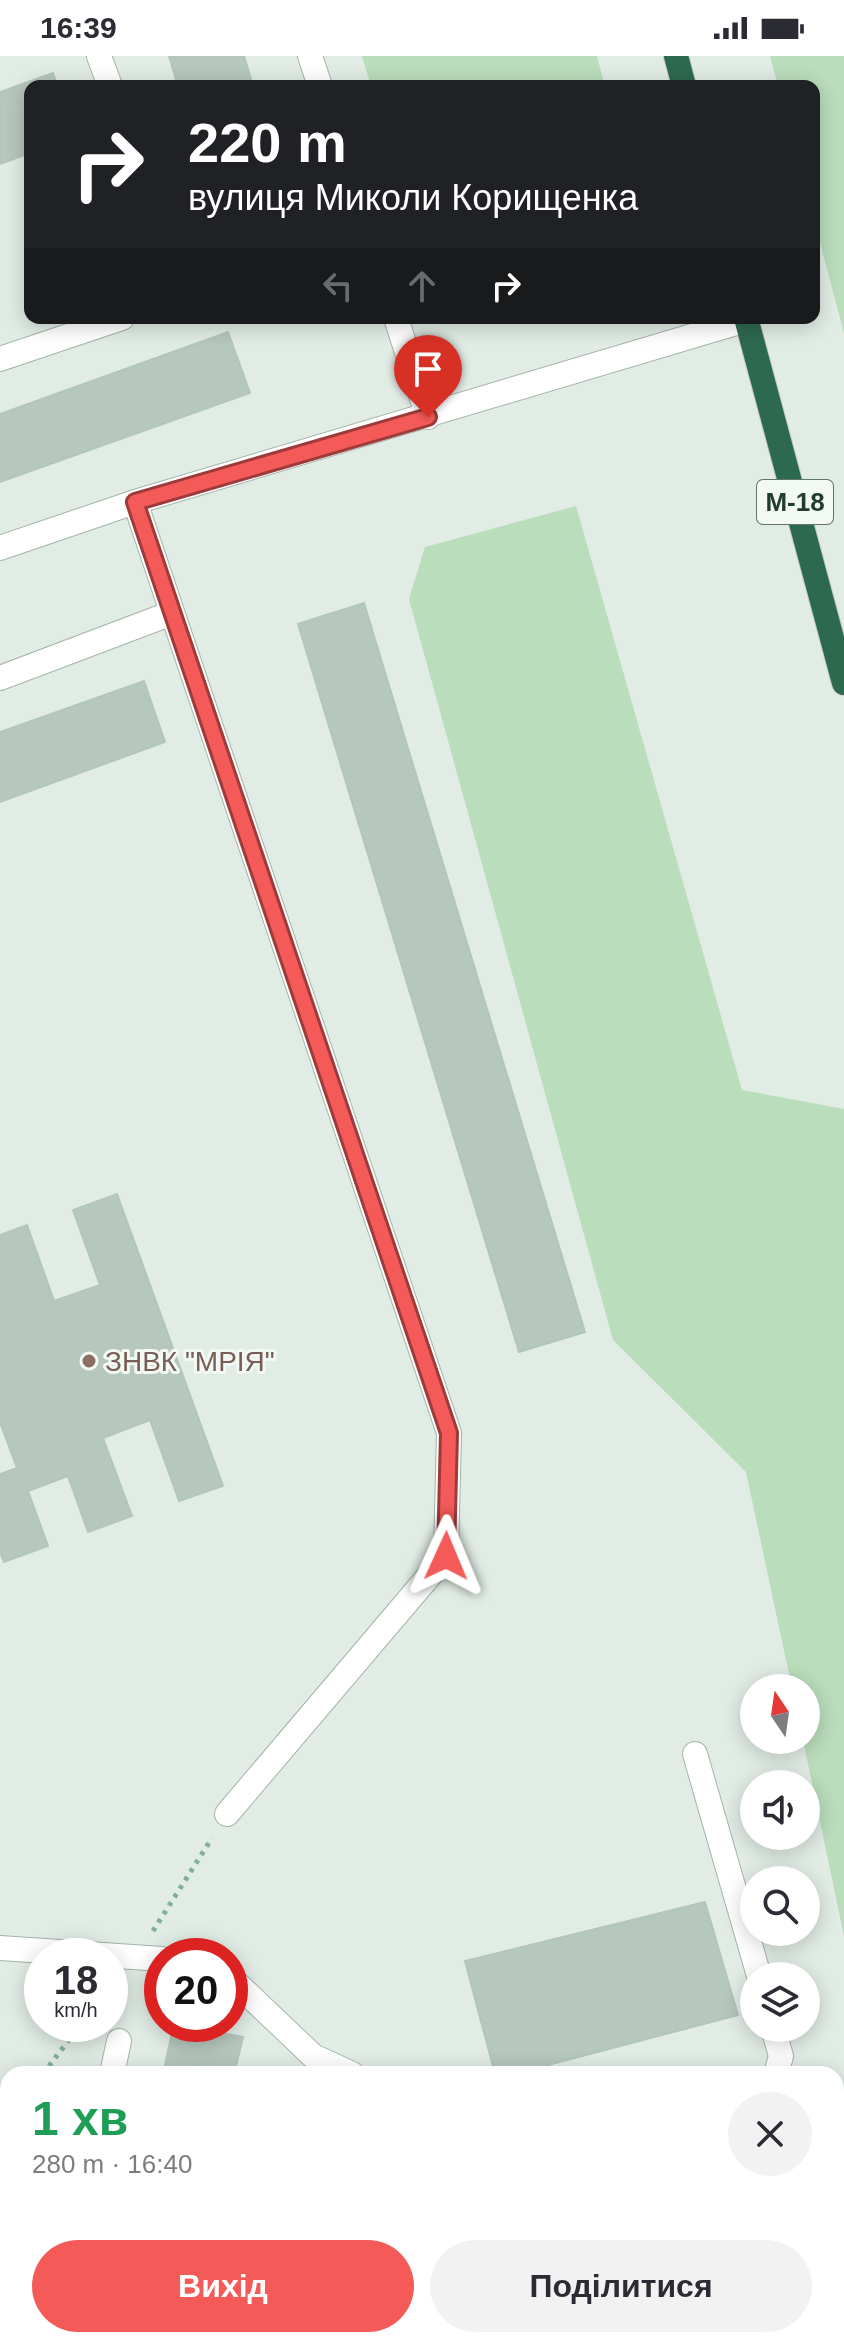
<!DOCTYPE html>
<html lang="uk">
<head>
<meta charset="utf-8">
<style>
  body { margin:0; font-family:Arial,sans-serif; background:#f2f2f3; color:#2b2b33; height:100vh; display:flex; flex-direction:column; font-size:30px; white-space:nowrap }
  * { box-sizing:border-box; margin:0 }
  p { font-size:26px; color:#7c7c81 }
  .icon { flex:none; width:44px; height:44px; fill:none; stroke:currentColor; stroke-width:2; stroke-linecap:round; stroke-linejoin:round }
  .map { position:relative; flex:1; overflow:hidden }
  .side { position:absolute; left:0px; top:2010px; width:844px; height:282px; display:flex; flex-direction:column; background:#fff; border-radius:24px 24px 0 0; box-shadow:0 4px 20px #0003 }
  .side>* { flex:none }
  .hud { position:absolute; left:24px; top:24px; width:796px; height:244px; border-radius:16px; box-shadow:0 4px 20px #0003; background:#202124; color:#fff; overflow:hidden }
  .needle { width:52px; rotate:347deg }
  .controls { position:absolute; left:740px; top:1618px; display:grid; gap:16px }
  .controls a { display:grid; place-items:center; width:80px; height:80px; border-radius:50%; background:#fff; box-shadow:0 4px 20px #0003; font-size:40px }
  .speed { position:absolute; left:24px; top:1882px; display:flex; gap:16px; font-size:40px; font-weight:700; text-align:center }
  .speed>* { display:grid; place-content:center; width:104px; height:104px; border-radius:50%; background:#fff; box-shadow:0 4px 20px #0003; line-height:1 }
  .speed small { font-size:20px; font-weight:400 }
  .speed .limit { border:12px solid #d22; background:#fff; color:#111 }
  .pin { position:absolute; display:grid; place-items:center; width:68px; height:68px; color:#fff; margin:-82px -34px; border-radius:50% 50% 50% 0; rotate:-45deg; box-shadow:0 0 8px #0007 }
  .pin .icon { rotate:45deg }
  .me { position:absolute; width:88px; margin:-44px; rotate:1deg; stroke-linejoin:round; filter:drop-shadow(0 0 6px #0008) }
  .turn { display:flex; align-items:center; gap:28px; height:168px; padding:0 32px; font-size:36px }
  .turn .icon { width:104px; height:104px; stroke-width:2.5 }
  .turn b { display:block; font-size:56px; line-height:68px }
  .lanes { display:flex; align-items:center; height:76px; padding:0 32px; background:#0003; justify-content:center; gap:40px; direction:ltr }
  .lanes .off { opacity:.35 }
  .round { display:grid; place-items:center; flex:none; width:84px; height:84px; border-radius:42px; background:#f2f2f3 }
  .summary { display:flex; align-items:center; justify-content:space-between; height:136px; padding:0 32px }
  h1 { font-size:48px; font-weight:700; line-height:60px; color:#1e9e55 }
  .action { display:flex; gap:16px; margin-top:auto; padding:16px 32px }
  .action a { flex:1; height:92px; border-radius:48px; background:#f35a58; color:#fff; font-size:32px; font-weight:700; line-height:92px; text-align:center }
  .action a+a { background:#f2f2f3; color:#2b2b33 }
  .status { display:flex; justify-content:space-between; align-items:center; height:56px; padding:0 40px; background:#fff; direction:ltr }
  .status svg { height:22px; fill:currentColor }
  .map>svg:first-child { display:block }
  .green { fill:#baddbb }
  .building { fill:#b6c7bd; stroke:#b3c6ba; stroke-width:2 }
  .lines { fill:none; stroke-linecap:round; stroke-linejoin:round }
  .minor-casing { stroke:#a4b4ab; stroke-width:26 }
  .highway-casing { stroke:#c1c9c5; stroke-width:26 }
  .path { stroke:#81b096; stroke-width:5; stroke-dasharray:4 6; stroke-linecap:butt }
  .minor { stroke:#fff; stroke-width:24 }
  .highway { stroke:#2d694f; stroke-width:24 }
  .route-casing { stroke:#9e3a39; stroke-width:20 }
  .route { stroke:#f35a58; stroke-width:14 }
  .education-dot { fill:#8d6e63; stroke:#f2f8f3; stroke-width:3 }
  .labels { text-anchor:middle; stroke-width:6; stroke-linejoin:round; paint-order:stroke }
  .shield { fill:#f2f8f3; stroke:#60756a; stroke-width:2 }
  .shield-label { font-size:26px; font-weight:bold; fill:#213d2f }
  .education-label { font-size:28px; fill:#785e54; stroke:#f2f8f3; text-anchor:start }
</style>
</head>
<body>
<div class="status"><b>16:39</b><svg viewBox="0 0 49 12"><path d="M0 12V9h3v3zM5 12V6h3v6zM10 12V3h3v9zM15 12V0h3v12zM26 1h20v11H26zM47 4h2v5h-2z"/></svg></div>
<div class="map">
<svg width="844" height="2291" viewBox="0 0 844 2291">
  <rect width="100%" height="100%" fill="#e1ece5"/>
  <g class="green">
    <path d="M362 0H597L605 30H371Z"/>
    <path d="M770 0H844V277L814 164V30H778Z"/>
    <path d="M576 450 742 1034 844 1053V1880L803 1684H806V1632H792L746 1416 613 1284 409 543 425 491Z"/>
  </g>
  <g class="building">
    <path d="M169 0H244L253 30H178Z"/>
    <path d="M53 17 57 30H30V97L0 108V36Z"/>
    <path d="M228 276 250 337 0 426V358Z"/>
    <path d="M364 547 585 1276 519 1296 298 568Z"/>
    <path d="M144 625 165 686 0 746V676Z"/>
    <path d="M117 1138 223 1430 179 1445 150 1364 103 1382 132 1460 88 1476 68 1420 28 1435 48 1490 4 1506 0 1496V1418L17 1412 0 1366V1179L27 1169 54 1245 100 1229 73 1154Z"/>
    <path d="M705 1846 738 1959 514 2018H495L465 1905Z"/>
    <path d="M174 1968 243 1981 234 2018H163Z"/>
    <path d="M105 2284H176L174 2291H103Z"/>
    <path d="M598 2284H672L674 2291H600Z"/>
  </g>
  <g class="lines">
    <defs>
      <g id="minor">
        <path d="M99 0 110 30"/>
        <path d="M310 0 320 30"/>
        <path d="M396 262 428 361"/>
        <path d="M0 303 122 262"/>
        <path d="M135 446 449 1377 446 1500 227 1758"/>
        <path d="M0 492 135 446 746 264"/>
        <path d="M0 622 172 557"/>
        <path d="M695 1698 759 1920"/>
        <path d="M0 1892 162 1903"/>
        <path d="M230 1921 313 2000 352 2018"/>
        <path d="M773 1972 781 2000 776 2018"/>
        <path d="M112 2018 119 1985"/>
        <path d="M48 2291 50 2284"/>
      </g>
      <g id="highway">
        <path d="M676 0 684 30"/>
        <path d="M746 262 844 627"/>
      </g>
    </defs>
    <use href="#minor" class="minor-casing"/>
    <use href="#highway" class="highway-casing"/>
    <g class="path">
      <path d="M153 1875 212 1782"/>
      <path d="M43 2018 81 1968"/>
      <path d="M0 2185 8 2154"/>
    </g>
    <use href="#minor" class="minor"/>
    <use href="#highway" class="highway"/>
  </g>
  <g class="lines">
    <defs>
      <path id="route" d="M428 361 135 446 449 1377 446 1500"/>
    </defs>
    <use href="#route" class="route-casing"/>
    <use href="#route" class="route"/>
  </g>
  <circle class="education-dot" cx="89" cy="1305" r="8"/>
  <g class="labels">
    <rect class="shield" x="757" y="424" width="76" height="44" rx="6"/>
    <g class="shield-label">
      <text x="795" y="455">М-18</text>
    </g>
    <g class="education-label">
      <text x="105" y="1315">ЗНВК "МРІЯ"</text>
    </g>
  </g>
</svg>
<div class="controls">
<a><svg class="needle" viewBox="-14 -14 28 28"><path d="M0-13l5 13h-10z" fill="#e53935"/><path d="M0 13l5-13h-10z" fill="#7c7c81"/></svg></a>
<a><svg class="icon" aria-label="sound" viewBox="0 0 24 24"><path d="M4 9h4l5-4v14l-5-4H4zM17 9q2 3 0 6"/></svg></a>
<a><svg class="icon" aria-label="search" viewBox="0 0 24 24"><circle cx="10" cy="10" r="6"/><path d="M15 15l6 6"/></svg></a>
<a><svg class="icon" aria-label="layers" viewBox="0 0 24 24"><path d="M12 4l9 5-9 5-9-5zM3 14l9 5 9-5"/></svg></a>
</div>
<div class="speed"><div>18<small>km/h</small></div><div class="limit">20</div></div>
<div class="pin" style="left:428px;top:361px;background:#d93025"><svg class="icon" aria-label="arrive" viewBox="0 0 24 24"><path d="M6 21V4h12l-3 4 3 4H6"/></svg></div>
<svg class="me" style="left:446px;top:1500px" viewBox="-20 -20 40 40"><path d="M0-17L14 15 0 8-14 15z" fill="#f35a58" stroke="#fff" stroke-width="4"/></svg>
<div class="hud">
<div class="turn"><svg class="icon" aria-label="right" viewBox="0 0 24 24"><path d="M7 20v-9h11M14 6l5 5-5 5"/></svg><div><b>220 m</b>вулиця Миколи Корищенка</div></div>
<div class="lanes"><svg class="icon off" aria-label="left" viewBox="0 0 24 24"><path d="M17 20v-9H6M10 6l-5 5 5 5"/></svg><svg class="icon off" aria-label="ahead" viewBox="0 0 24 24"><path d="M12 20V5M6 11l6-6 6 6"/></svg><svg class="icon" aria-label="right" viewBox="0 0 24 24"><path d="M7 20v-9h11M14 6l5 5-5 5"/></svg></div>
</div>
<section class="side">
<div class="summary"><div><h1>1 хв</h1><p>280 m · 16:40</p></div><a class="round"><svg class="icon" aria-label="close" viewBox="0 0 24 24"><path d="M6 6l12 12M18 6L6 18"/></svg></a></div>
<div class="action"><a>Вихід</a><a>Поділитися</a></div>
</section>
</div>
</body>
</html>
